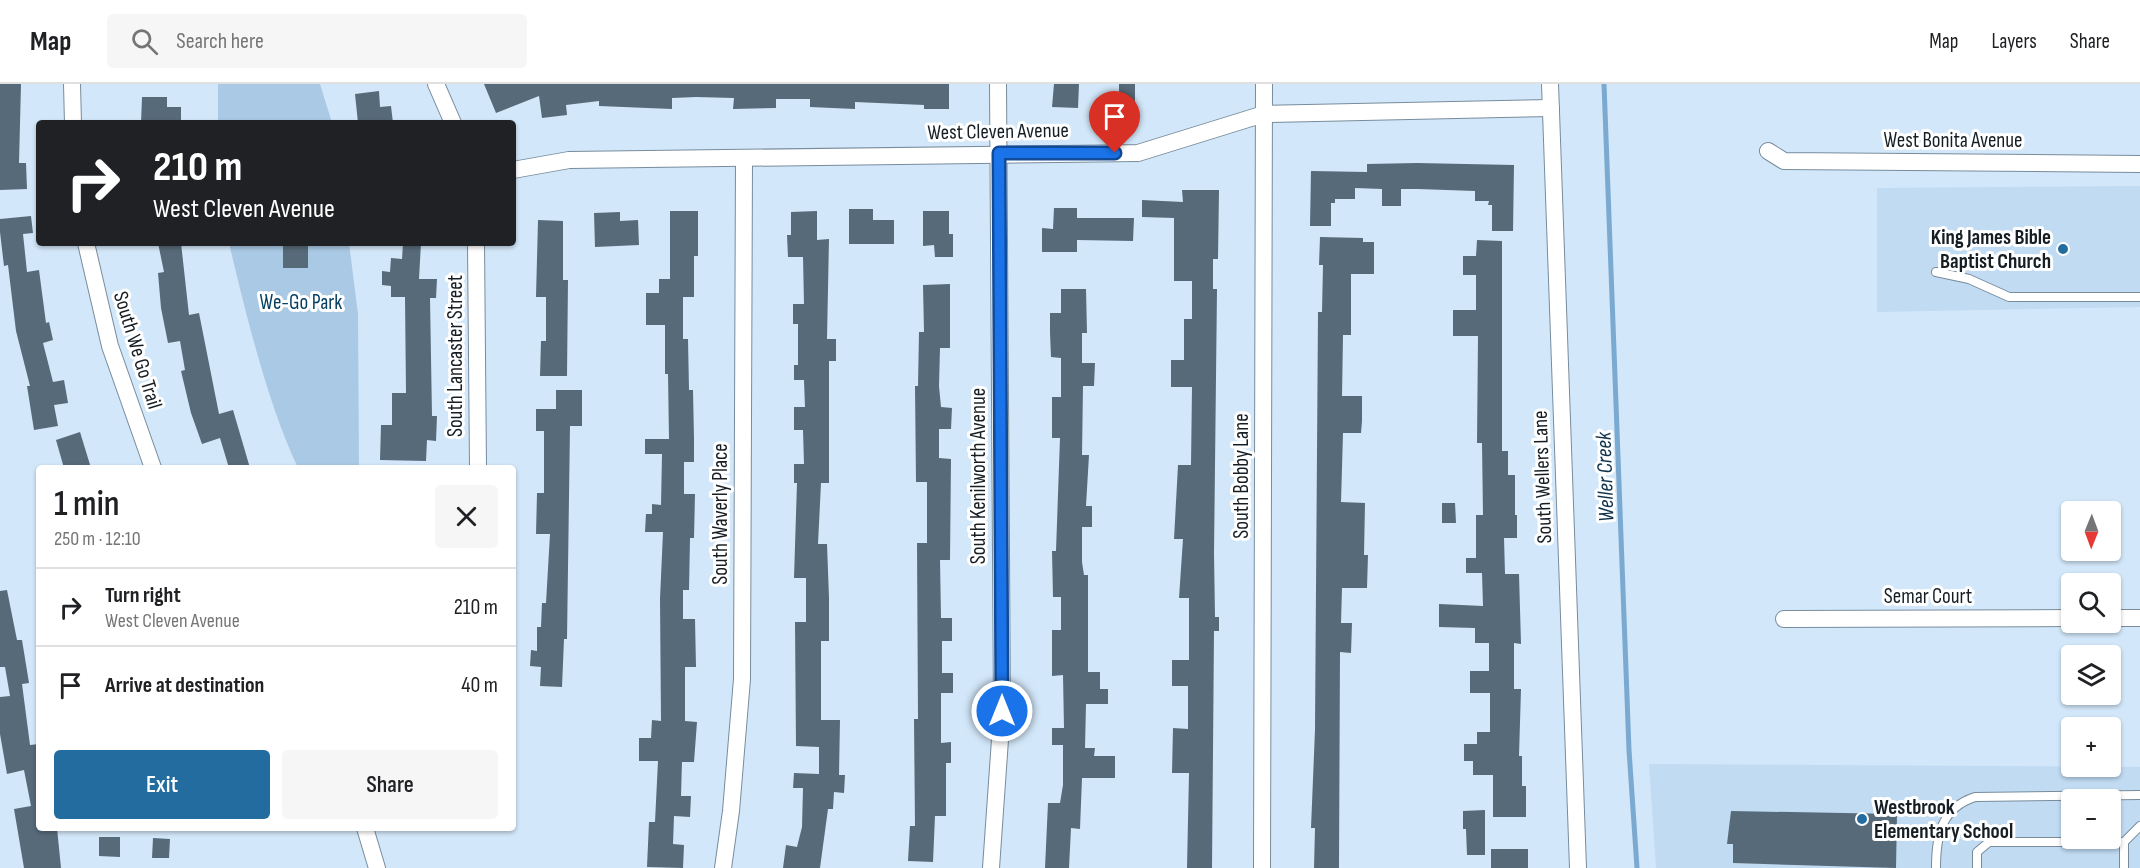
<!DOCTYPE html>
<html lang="en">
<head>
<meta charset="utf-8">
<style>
  body { margin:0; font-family:"Sofia Sans Condensed",sans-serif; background:#f6f6f6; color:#202124; height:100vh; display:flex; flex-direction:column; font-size:22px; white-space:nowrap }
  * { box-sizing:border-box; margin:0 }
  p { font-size:20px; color:#757577 }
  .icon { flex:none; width:33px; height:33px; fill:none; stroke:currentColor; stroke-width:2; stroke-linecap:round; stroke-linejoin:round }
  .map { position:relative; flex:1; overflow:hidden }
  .details { position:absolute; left:36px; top:381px; width:480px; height:366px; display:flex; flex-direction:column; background:#fff; border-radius:6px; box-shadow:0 2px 4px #0004 }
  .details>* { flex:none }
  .hud { position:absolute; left:36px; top:36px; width:480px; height:126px; border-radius:6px; box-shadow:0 2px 4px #0004; background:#202124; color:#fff; overflow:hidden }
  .needle { width:39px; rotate:181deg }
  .fabs { position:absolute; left:2061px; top:417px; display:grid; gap:12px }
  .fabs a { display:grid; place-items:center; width:60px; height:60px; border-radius:6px; background:#fff; box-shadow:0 2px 4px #0004; font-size:30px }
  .pin { position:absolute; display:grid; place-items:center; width:51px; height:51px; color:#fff; margin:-62px -26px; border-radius:50% 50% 50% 0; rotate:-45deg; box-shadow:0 0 6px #0007 }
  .pin .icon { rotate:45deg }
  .me { position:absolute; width:66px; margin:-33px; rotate:0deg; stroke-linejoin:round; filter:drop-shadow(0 0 4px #0008) }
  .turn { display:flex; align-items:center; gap:21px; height:126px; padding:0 18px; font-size:27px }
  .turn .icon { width:78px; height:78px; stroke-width:2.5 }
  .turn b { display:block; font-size:42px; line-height:51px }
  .round { display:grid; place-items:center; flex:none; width:63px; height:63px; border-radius:6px; background:#f6f6f6 }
  .head { display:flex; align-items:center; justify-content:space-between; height:102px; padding:0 18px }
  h1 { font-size:36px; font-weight:600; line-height:45px }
  .cta { display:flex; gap:12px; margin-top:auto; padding:12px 18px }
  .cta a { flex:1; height:69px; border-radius:6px; background:#236ca0; color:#fff; font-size:24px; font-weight:600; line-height:69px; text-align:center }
  .cta a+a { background:#f6f6f6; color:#202124 }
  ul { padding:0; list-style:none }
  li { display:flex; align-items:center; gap:18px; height:78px; padding:0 18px; border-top:2px solid #e0e0e0 }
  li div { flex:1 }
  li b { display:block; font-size:22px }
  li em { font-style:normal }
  header { display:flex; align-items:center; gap:36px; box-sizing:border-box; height:84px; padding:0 30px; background:#fff; border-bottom:2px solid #e0e0e0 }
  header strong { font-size:28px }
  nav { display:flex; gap:33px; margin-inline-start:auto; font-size:21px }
  .search { width:420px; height:54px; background:#f6f6f6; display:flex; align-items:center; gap:15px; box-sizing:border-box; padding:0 21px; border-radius:6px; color:#757577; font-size:22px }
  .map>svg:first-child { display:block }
  .built { fill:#c1dbf2; fill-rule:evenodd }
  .park { fill:#a9c9e4 }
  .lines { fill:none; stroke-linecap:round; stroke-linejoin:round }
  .stream { stroke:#7ba9cf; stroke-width:5 }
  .building { fill:#576a79 }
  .service-casing { stroke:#788c9c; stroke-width:10 }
  .minor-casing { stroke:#788c9c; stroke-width:18 }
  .service { stroke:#fff; stroke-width:8 }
  .minor { stroke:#fff; stroke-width:16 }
  .route-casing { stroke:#114b97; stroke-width:15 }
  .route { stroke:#1a73e8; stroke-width:10 }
  .poi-dot { fill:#236ca0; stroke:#fff; stroke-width:2 }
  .labels { text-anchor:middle; stroke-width:6; stroke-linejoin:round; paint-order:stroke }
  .street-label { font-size:21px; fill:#161e24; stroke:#fff }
  .poi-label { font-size:21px; font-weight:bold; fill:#161e24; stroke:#fff; text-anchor:end }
  .park-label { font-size:21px; fill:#053f63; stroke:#fff }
  .water-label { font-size:22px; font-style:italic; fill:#0e324c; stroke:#fff }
</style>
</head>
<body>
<header>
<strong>Map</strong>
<div class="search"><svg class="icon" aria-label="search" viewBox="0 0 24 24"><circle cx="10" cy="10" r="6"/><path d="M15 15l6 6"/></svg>Search here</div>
<nav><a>Map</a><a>Layers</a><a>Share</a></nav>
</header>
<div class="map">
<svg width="2140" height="784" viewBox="0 0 2140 784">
  <rect width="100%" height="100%" fill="#d2e7f9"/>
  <g class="built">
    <path d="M2140 102V223L1877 228V104Z"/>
    <path d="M1649 680 2140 683V784H1656ZM2072 716H2110V754H2072Z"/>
  </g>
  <g class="park">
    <path d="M218 0H320L332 39H218Z"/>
    <path d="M229 159H349L358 230 359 384H298C267 318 246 230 229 159Z"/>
  </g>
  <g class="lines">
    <path class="stream" d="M1604 0 1629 666 1637 784"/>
  </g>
  <g class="building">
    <path d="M0 0H21L19 79H26L27 105 0 106Z"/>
    <path d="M484 0H949V25H924V21L855 18V25L810 23V15H776V24L733 25 734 14 696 13 672 14V25L599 22V17L566 21 567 31 542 34 539 12 496 29Z"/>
    <path d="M1054 0H1079L1078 24 1052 23Z"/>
    <rect x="1119" y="0" width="16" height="23"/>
    <path d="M379 7 380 23 391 22 393 39H358L355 10Z"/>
    <path d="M142 13H167V23H181V39H141Z"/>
    <path d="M1417 79 1514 81 1513 147H1492V121H1488L1489 117H1475V107L1418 105H1401V122H1382V105L1355 104V115H1335V119H1331V142H1310L1311 87 1367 88V80Z"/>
    <path d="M1182 106H1219L1218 175H1213V205H1217L1214 470 1215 533H1219V547H1214L1212 784H1187L1189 689H1172L1173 644 1188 645V602H1172V576H1189V514H1179L1183 455H1174L1178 381H1191L1192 303H1171V276H1184V235H1192V197H1174V134L1142 133V116L1183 118Z"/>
    <path d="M1054 124H1077V134H1134L1133 157 1077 156V168H1042V144L1053 145Z"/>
    <path d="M849 125H873V136H894V160H849Z"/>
    <path d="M670 127H698V172H694V213H683V255H688L689 306H693L694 355V378H684V410H695L694 454H690L689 506H683V535H695L696 583H685V637L697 638 694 678H682L681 712H691L690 733 674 732 673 760 684 761 683 784 647 783 649 738H655L658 677H639V654H651L652 636 661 637 660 515 663 448H645L646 430H652V420L661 421 662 370H645V355H669L668 290H665V241H646V209H659V195H670Z"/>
    <path d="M817 127V156L829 155 827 255H836V277H829V399H821L818 460H827L829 514V557H821V636H840L839 691H845L844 709 834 708 833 725H828L820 784H783L786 761 797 763 802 743 803 704H793L794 689 819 690V663L796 662 795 538H806V494H794L797 399H794V380H804L803 346H794V323H805L804 296H794V281H798V240H793V220H804L803 173H788L787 151H791V128Z"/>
    <path d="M923 127H949V150H953V173H935L934 161 923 162Z"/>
    <path d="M620 128V137L638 136 639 161 595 163 594 129Z"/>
    <path d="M31 132 33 149 23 150 27 188 39 186 46 239 49 238 53 256 43 259 53 298 64 296 68 319 54 321 58 342 34 346 27 302H30L16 247 8 181 4 182 0 148V135Z"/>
    <path d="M538 136 563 137V196H568L567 292H540L541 257H546V213H536Z"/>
    <path d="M1320 153 1363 154V158H1374V190H1351V251H1343L1342 312H1362V337L1361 349H1343L1341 418 1365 419 1364 471H1368L1367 504H1342L1341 539H1352L1351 569 1340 568 1339 784H1314L1315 744H1311L1315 646 1318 228H1322L1323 181H1319Z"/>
    <path d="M1477 156 1502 157V367H1508V391H1515V431H1517V454H1504L1505 490H1519L1521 560 1514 559V605H1521L1519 672H1522V702H1526V733H1493V691H1473V677H1464V660H1477V648H1490V609H1470V587H1489V559H1475V544L1439 543V520L1483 522 1482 489H1466V474H1476V431H1483L1482 359H1477L1478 252H1453V226H1476V191H1463V172H1476Z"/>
    <path d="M158 159H181L189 231 199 229 219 330 233 326 250 384H229L220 354 202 360 191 329 181 287 185 286 180 257 168 259 161 224 158 189 164 188Z"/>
    <rect x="283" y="159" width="25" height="25"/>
    <path d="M403 159H421L419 195H437L436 214H430L432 332H437L436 357 427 356 426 377 380 376 381 341H392V309H406L405 213H391V202L382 201V187L390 188 391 174 402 175Z"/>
    <path d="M950 200V264H940L939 302 941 323 952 324 951 345H939V374L951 375 950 476H940L941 534H952V557H942V589H953V609H941V659L951 658V679H946V732H935L933 778 908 777 910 742H915L914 635H918L917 459H927V398H916L915 302H918L919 248H924L923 201Z"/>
    <path d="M1061 205H1086L1087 249H1082V279H1095L1094 302H1083L1082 371H1089L1086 422H1092V443H1082V478L1084 491H1088V588H1100V605H1108V620H1086L1085 664H1095L1094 672H1115V694H1082L1080 745 1071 744 1069 784H1045L1048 719H1060L1063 701V661H1052V644H1064L1063 591 1052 592V546H1061V513H1053L1052 467H1056L1060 354H1052V313H1061V274L1051 273 1050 249V229H1061Z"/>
    <path d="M556 306H582V342H570L567 555H564L562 603 540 602 541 583 530 582 531 566 537 567V543H541L542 519H546L550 450H536L537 409H544V347H536V325H556Z"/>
    <path d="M80 348 91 384H64L56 356Z"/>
    <path d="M1442 419H1455L1456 439H1442Z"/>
    <path d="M7 506 17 556H22L29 599 22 600 30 661 39 660V744H57L61 784H24L14 725 31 722 24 686 7 690 0 650V613L10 612 5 583H0V507Z"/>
    <path d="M1485 726V771H1467L1466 745H1463V727Z"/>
    <path d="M1731 727 1897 730 1896 784 1733 779V760H1727Z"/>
    <path d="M99 753H120V773L99 772Z"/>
    <path d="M153 754 170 755 169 774H152Z"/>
    <rect x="1491" y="765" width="37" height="19"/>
  </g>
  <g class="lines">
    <defs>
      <g id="service">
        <path d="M1936 188 1969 195 2009 213H2140"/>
        <path d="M2124 758V784"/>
        <path d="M1936 784C1936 752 1941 724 1975 713L2140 711"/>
        <path d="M1977 784V768L1989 758H2124L2140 742"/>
      </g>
      <g id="minor">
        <path d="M72 0 73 39"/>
        <path d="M436 0 453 39"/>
        <path d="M1550 0 1578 784"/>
        <path d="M1768 67 1784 77 2140 80"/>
        <path d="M513 86 569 76 1138 69 1264 30 1551 24"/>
        <path d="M86 159 110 262 153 384"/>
        <path d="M476 159 478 384"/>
        <path d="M2110 534H2140"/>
        <path d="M1784 535 2072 534"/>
        <path d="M365 744 377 784"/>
        <path d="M723 784 731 727 742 595 744 76"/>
        <path d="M991 784 1002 627 998 0"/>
        <path d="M1262 784 1264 0"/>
      </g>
    </defs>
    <use href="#service" class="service-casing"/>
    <use href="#minor" class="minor-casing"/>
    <use href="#service" class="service"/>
    <use href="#minor" class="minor"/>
  </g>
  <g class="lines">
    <defs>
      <path id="route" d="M1002 627 999 69H1115"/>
    </defs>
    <use href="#route" class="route-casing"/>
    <use href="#route" class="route"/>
  </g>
  <g class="poi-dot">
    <circle cx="2063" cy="165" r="6"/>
    <circle cx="1862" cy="735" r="6"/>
  </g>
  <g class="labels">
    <g class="street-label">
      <text transform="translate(998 47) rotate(-1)" y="7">West Cleven Avenue</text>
      <text x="1953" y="63">West Bonita Avenue</text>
      <text transform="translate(138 266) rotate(73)" y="7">South We Go Trail</text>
      <text transform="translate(455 272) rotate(-90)" y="7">South Lancaster Street</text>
      <text transform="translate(978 392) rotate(-90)" y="7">South Kenilworth Avenue</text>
      <text transform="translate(1241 392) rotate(-90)" y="7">South Bobby Lane</text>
      <text transform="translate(1542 393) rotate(-92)" y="7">South Wellers Lane</text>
      <text transform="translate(720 430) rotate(-90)" y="7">South Waverly Place</text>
      <text x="1928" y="519">Semar Court</text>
    </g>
    <g class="poi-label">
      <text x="2051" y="160">King James Bible<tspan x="2051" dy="24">Baptist Church</tspan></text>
      <text x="1874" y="730" text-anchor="start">Westbrook<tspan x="1874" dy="24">Elementary School</tspan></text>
    </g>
    <g class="park-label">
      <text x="301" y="225">We-Go Park</text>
    </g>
    <g class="water-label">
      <text transform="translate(1604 393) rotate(-92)" y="8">Weller Creek</text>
    </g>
  </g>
</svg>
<div class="fabs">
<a><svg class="needle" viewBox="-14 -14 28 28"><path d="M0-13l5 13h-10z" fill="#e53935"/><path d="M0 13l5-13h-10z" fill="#757577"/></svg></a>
<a><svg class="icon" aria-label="search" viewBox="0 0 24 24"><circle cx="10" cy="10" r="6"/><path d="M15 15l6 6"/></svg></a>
<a><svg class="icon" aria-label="layers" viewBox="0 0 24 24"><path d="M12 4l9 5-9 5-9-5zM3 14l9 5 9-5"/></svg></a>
<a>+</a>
<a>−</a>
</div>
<div class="pin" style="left:1115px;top:69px;background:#d93025"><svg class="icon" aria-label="arrive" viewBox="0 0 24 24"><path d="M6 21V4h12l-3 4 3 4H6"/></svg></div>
<svg class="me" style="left:1002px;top:627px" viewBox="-20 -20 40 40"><circle r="17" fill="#1a73e8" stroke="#fff" stroke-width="3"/><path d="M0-11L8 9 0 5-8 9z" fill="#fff"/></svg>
<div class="hud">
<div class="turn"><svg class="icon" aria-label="right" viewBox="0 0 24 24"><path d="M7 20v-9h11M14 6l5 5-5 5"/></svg><div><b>210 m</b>West Cleven Avenue</div></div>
</div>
<section class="details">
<div class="head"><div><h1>1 min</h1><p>250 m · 12:10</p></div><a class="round"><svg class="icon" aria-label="close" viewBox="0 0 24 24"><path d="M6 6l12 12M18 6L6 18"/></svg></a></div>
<ul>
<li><svg class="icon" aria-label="right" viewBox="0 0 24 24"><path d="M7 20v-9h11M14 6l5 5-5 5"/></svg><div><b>Turn right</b><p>West Cleven Avenue</p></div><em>210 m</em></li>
<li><svg class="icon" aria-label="arrive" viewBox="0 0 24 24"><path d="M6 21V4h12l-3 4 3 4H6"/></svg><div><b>Arrive at destination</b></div><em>40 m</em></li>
</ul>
<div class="cta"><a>Exit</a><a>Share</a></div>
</section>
</div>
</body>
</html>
